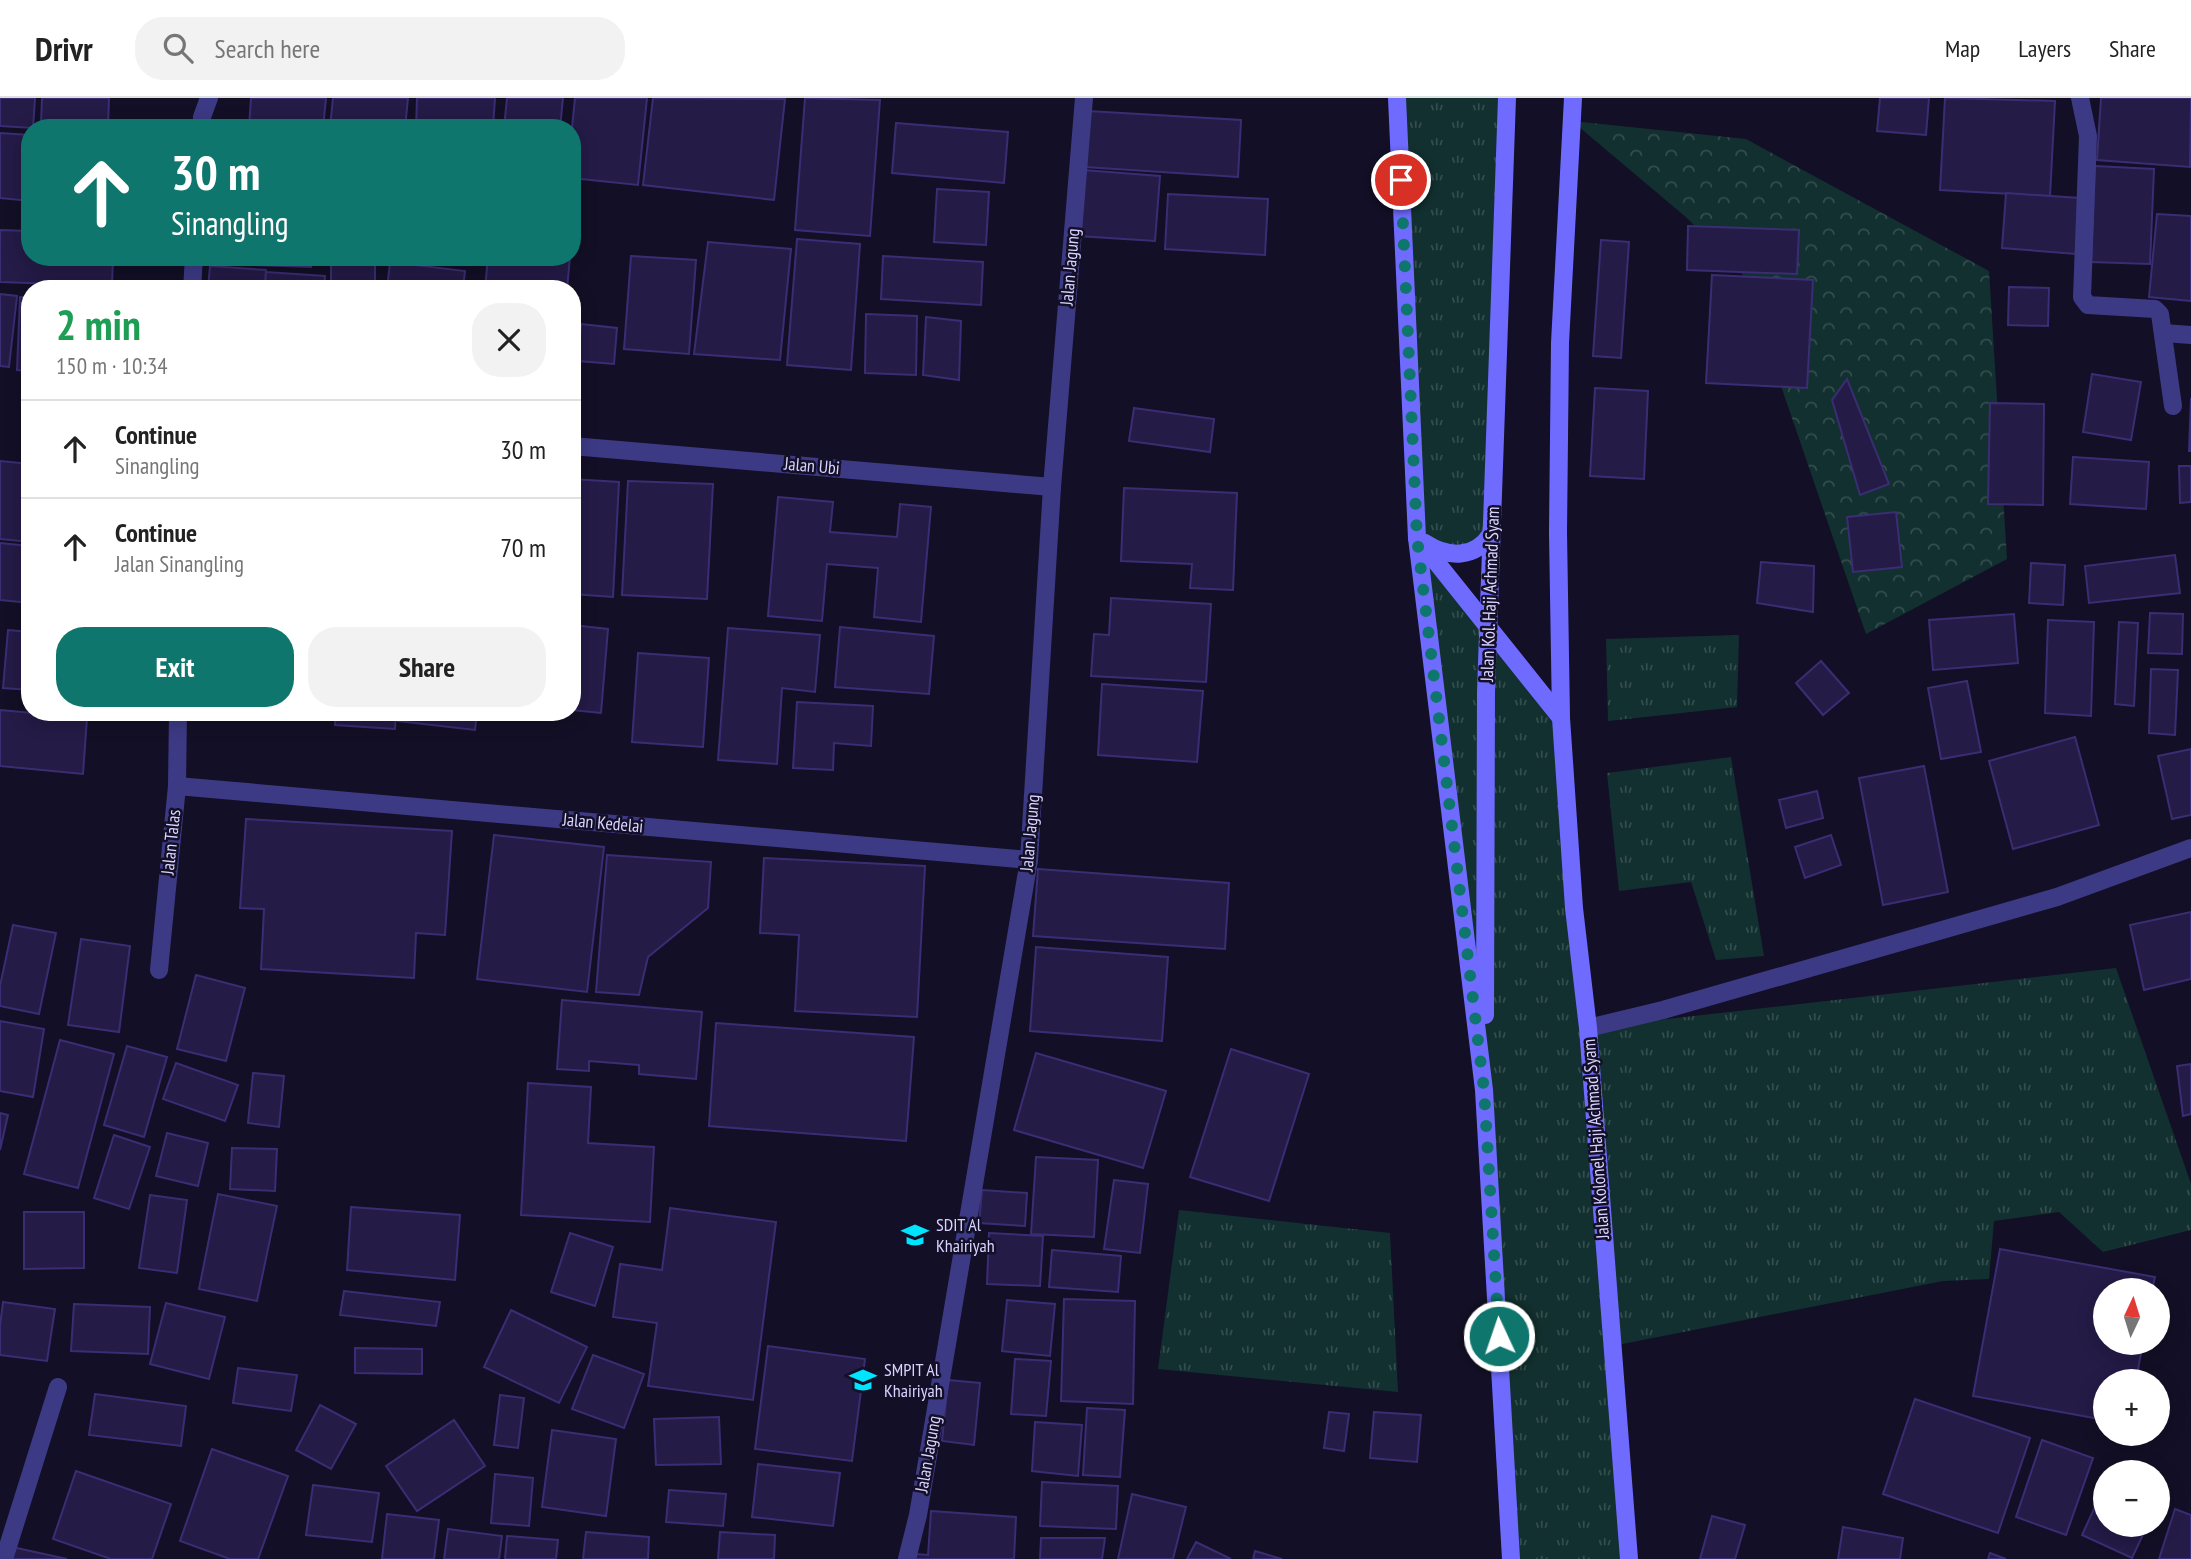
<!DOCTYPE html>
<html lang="en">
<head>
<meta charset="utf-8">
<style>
  body { margin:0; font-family:"PT Sans Narrow",sans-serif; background:#f2f2f2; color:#222; height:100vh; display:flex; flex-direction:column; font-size:26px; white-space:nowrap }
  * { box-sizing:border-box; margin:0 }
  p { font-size:23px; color:#767676 }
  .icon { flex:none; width:38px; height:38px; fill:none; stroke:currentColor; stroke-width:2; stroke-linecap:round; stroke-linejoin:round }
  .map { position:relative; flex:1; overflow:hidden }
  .details { position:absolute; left:21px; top:182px; width:560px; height:441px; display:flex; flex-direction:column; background:#fff; border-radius:28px; box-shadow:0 4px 18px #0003 }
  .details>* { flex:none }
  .hud { position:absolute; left:21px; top:21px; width:560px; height:147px; border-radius:28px; box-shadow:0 4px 18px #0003; background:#0f766e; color:#fff; overflow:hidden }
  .needle { width:46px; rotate:4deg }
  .fabs { position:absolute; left:2093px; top:1180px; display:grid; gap:14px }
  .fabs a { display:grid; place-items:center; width:77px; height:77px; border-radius:50%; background:#fff; box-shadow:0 4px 18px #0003; font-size:35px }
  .pin { position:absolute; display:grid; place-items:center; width:60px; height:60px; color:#fff; margin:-30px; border:4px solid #fff; border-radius:50%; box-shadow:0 2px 7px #0007 }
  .me { position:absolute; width:77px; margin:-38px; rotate:357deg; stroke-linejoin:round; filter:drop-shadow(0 0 5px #0008) }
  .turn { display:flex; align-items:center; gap:24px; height:147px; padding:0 35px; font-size:32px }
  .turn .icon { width:91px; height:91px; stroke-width:2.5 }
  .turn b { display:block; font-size:49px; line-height:60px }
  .round { display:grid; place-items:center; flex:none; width:74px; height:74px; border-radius:28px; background:#f2f2f2 }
  .headline { display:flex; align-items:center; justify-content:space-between; height:119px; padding:0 35px }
  h1 { font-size:42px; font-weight:700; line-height:52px; color:#1e9e55 }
  .button { display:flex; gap:14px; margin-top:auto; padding:14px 35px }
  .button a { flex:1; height:80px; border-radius:28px; background:#0f766e; color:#fff; font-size:28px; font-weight:700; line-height:80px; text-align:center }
  .button a+a { background:#f2f2f2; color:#222 }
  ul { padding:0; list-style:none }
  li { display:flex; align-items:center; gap:21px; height:98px; padding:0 35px; border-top:2px solid #e0e0e0 }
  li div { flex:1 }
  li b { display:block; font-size:26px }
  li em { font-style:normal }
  header { display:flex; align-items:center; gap:42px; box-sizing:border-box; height:98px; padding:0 35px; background:#fff; border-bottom:2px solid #e0e0e0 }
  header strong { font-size:33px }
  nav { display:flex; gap:38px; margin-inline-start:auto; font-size:24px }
  .search { width:490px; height:63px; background:#f2f2f2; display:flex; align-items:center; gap:18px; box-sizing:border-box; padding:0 24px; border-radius:28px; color:#767676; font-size:26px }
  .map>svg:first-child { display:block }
  .grass { fill:url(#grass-tufts) }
  .forest { fill:url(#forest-crowns) }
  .building { fill:#241b47; stroke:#3b2d73; stroke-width:2 }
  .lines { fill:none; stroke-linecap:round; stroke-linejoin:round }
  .street { stroke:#3d3a85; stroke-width:18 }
  .secondary { stroke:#6f6bff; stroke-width:18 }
  .route { stroke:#0f766e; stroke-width:12; stroke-dasharray:0 21.6 }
  .labels { text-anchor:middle; stroke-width:5; stroke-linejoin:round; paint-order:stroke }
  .street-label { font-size:18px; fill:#d9d4ff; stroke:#130f26 }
  .poi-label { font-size:18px; fill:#d9d4ff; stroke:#130f26; text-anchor:start }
</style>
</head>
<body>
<header>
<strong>Drivr</strong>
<div class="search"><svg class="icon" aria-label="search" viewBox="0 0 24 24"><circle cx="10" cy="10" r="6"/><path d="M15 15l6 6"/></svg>Search here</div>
<nav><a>Map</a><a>Layers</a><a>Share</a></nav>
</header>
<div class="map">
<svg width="2191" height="1461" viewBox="0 0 2191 1461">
  <defs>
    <pattern id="grass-tufts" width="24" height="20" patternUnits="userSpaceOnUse" patternTransform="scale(1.75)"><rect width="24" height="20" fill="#12302f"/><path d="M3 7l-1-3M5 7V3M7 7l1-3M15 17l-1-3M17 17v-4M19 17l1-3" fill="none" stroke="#344d4e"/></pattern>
    <pattern id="forest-crowns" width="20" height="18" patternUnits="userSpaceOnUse" patternTransform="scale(1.75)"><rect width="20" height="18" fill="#12302f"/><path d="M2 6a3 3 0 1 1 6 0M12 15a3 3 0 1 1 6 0" fill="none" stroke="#344d4e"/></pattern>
  </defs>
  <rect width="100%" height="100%" fill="#130f26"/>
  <g class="grass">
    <path d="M1397 0H1505L1491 436 1482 448H1431L1561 620 1588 930 2116 870 2191 1086V1132L2103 1154 2059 1114 1994 1123 1989 1181 1943 1183 1612 1248 1629 1461H1511L1498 1169 1417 440Z"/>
    <path d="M1739 537 1737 609 1608 623 1606 541Z"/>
    <path d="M1731 659 1764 858 1716 862 1691 784 1619 793 1607 675Z"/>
    <path d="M1179 1112 1390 1135 1398 1294 1158 1271Z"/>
  </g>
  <path class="forest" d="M1572 23 1746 41 1989 173 2007 461 1866 536 1743 177 1687 120Z"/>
  <g class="building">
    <path d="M0 0H35L33 30 0 28Z"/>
    <path d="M42 0H109L108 29 41 26Z"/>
    <path d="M251 0H326L323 30H249Z"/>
    <path d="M333 0H408L405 30H330Z"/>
    <path d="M417 0H495L493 30H416Z"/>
    <path d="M507 0H563L560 30H504Z"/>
    <path d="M575 0H647L638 87 572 80V30Z"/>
    <path d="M653 0 785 1 774 102 643 87Z"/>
    <path d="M805 0 880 2 870 138 795 132Z"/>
    <path d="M1880 0H1929L1926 37 1877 33Z"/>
    <path d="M1945 0 2055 3 2050 98 1940 92Z"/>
    <path d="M2101 0H2191L2190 69 2097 62Z"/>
    <path d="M1088 13 1241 22 1238 79 1085 69Z"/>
    <path d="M896 25 1008 34 1004 85 892 75Z"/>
    <path d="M0 35 30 37V103L0 100Z"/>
    <path d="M2095 68 2154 71 2150 166 2091 164Z"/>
    <path d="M1083 72 1160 78 1155 143 1078 138Z"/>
    <path d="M937 91 989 94 986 147 934 144Z"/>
    <path d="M2006 95 2080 100 2076 156 2002 150Z"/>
    <path d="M1168 96 1268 101 1265 157 1165 151Z"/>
    <path d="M2157 116 2191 118V203L2149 199Z"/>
    <path d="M1688 128 1799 132 1797 176 1687 172Z"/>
    <path d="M0 132 30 133V159H113L112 188 0 184Z"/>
    <path d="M797 141 860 146 851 272 787 267Z"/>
    <path d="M1601 142 1629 144 1621 260 1593 258Z"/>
    <path d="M708 144 791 151 780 262 694 256Z"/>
    <path d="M631 158 696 162 689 256 624 251Z"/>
    <path d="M883 158 983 164 981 207 881 201Z"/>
    <path d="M225 159H311V169L225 166Z"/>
    <rect x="331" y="159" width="44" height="32"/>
    <path d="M488 159H570L567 191H485Z"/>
    <path d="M390 164 465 173 463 191H387Z"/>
    <path d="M210 168 266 172 265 191H208Z"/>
    <path d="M266 174 325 178 324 191H265Z"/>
    <path d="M1712 177 1813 182 1807 290 1706 285Z"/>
    <path d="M2009 189 2049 190 2048 228 2008 227Z"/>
    <path d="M0 196 17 198 9 269 0 268Z"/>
    <path d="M20 199 30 200V273L17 272Z"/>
    <path d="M866 216 917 218 916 277 865 275Z"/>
    <path d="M926 219 961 223 959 282 923 277Z"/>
    <path d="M581 226 617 230 614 266 578 263Z"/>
    <path d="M2092 276 2141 284 2131 342 2083 334Z"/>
    <path d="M1847 281 1889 386 1860 397 1832 302Z"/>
    <path d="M1595 290 1648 293 1644 381 1590 378Z"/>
    <path d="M2191 300V353H2189Z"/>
    <path d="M1990 305 2044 306 2043 407 1988 406Z"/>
    <path d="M1134 310 1214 321 1210 354 1129 343Z"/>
    <path d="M2073 359 2149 364 2146 411 2070 406Z"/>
    <path d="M0 363 30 366V444L0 441Z"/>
    <path d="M2179 368H2191V404L2180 405Z"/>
    <path d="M572 381 619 384 613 499 572 496Z"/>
    <path d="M628 383 713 386 707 501 622 497Z"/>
    <path d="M1124 390 1237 395 1233 492 1190 490 1192 466 1121 463Z"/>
    <path d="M778 399 833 404 830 434 897 439 900 406 931 409 921 524 874 519 878 470 827 466 822 523 768 518Z"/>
    <path d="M1896 414 1902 469 1853 474 1847 419Z"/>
    <path d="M0 445 30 448V505L0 502Z"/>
    <path d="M2175 457 2180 495 2089 505 2085 468Z"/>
    <path d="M1761 464 1814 468 1813 514 1757 505Z"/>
    <path d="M2031 465 2065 467 2063 507 2029 505Z"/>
    <path d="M1111 500 1211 506 1206 584 1091 578 1094 536 1109 537Z"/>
    <path d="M2150 515 2183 516 2182 556 2148 555Z"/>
    <path d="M2014 516 2018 565 1933 572 1929 522Z"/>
    <path d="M2048 522 2094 524 2091 618 2045 615Z"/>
    <path d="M2119 524 2138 525 2134 608 2115 606Z"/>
    <path d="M572 527 608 531 601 615 572 612Z"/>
    <path d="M840 529 934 538 929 596 835 589Z"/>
    <path d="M728 530 820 537 815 594 782 590 777 666 718 662Z"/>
    <path d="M8 532 30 534V592L3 590Z"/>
    <path d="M638 555 709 560 703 649 632 644Z"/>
    <path d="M1821 563 1849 595 1823 617 1796 585Z"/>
    <path d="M2151 571 2178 572 2175 637 2149 635Z"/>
    <path d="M1967 583 1981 654 1941 661 1928 590Z"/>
    <path d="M1102 586 1203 593 1197 664 1098 657Z"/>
    <path d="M797 604 873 608 871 648 834 645 833 672 793 670Z"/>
    <path d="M0 612 87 620 83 676 0 668Z"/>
    <path d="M264 614H316L315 619Z"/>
    <path d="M336 614H396L395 631 335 627Z"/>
    <path d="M398 614H477L475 632 398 623Z"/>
    <path d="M2075 639 2099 727 2013 751 1989 663Z"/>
    <path d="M2191 651V717L2172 721 2158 658Z"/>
    <path d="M1924 668 1948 794 1883 807 1859 680Z"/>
    <path d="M1817 693 1823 720 1786 730 1779 702Z"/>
    <path d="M246 721 452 733 445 837 416 835 414 880 261 871 264 811 240 810Z"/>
    <path d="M494 737 604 749 587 894 477 881Z"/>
    <path d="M1831 737 1841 767 1805 780 1795 749Z"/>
    <path d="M607 757 711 764 708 810 648 859 639 897 596 894Z"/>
    <path d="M764 760 925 768 917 919 795 913 799 837 760 835Z"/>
    <path d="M1038 771 1229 785 1225 851 1033 838Z"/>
    <path d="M2191 814V881L2144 892 2130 827Z"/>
    <path d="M13 827 56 835 39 916 0 908V888Z"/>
    <path d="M81 841 130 848 119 934 68 927Z"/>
    <path d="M1036 849 1168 859 1162 943 1030 933Z"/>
    <path d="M196 877 245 890 226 963 177 951Z"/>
    <path d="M562 902 702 914 696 981 639 976V967L589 963V973L557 971Z"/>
    <path d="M0 923 44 931 33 999 0 993Z"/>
    <path d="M716 925 914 939 906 1043 709 1028Z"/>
    <path d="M60 942 114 956 78 1090 24 1076Z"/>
    <path d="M127 948 167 959 144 1039 104 1027Z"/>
    <path d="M1231 951 1309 976 1269 1103 1190 1079Z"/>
    <path d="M1036 955 1166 993 1143 1070 1014 1032Z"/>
    <path d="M176 965 238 987 225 1023 163 1001Z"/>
    <path d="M2191 966V1016L2183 1018 2177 968Z"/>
    <path d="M253 975 284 978 279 1029 248 1025Z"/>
    <path d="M528 985 591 989 588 1045 654 1049 650 1124 521 1117Z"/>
    <path d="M0 1015 8 1017 0 1052Z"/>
    <path d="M167 1035 208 1045 198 1088 156 1078Z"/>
    <path d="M114 1037 150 1049 129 1111 94 1100Z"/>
    <path d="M232 1050 277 1051 275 1093 230 1091Z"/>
    <path d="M1036 1059 1098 1062 1094 1139 1031 1136Z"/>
    <path d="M1114 1082 1148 1086 1140 1155 1104 1151Z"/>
    <path d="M982 1092 1027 1095 1025 1128 979 1125Z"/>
    <path d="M218 1096 277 1108 257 1203 199 1191Z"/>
    <path d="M150 1097 187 1102 177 1175 139 1170Z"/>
    <path d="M351 1109 460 1117 455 1182 347 1172Z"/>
    <path d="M670 1110 776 1124 753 1302 648 1288 657 1225 613 1219 620 1166 662 1172Z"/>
    <path d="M24 1114H84V1170L24 1171Z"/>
    <path d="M570 1135 613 1149 595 1208 551 1194Z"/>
    <path d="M989 1135 1043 1138 1040 1188 987 1186Z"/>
    <path d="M2000 1151 2155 1179 2152 1192H2105V1244H2143L2136 1283H2105V1322L1973 1298Z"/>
    <path d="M1052 1152 1121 1158 1118 1194 1049 1189Z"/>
    <path d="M344 1193 440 1204 436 1228 340 1217Z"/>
    <path d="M1064 1201 1135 1203 1133 1306 1061 1303Z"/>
    <path d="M1007 1202 1055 1206 1050 1258 1002 1253Z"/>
    <path d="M3 1204 55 1211 47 1263 0 1257V1228Z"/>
    <path d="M166 1205 225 1219 209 1281 150 1266Z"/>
    <path d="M74 1206 150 1209 148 1256 71 1253Z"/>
    <path d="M511 1212 587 1249 559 1305 484 1269Z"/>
    <path d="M768 1248 865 1261 852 1363 755 1351Z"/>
    <path d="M355 1250 422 1251V1276L355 1275Z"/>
    <path d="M593 1257 644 1276 624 1330 572 1311Z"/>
    <path d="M1015 1261 1051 1263 1046 1318 1011 1316Z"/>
    <path d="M238 1270 297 1277 291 1313 233 1305Z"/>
    <path d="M948 1282 980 1285 974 1347 942 1343Z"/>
    <path d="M95 1296 186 1308 181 1348 89 1337Z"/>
    <path d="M500 1297 524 1300 518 1350 494 1347Z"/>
    <path d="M1915 1301 2030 1340 1998 1435 1883 1396Z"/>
    <path d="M320 1307 356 1326 331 1371 296 1352Z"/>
    <path d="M1087 1310 1125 1312 1120 1379 1083 1377Z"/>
    <path d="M1329 1314 1349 1316 1344 1353 1324 1350Z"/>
    <path d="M1374 1314 1421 1317 1417 1364 1370 1360Z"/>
    <path d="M719 1319 721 1366 656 1367 654 1321Z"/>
    <path d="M454 1322 485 1368 417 1413 386 1368Z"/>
    <path d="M1035 1324 1082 1327 1078 1378 1032 1373Z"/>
    <path d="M552 1332 616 1341 606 1418 542 1409Z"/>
    <path d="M2042 1342 2093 1360 2066 1437 2016 1419Z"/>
    <path d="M212 1351 288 1378 258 1461H230L180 1443Z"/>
    <path d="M758 1366 840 1375 833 1428 752 1419Z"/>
    <path d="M76 1373 171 1406 152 1461H111L53 1441Z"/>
    <path d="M495 1376 533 1380 529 1428 491 1425Z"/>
    <path d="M1042 1384 1118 1388 1116 1431 1040 1428Z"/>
    <path d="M313 1387 379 1395 372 1444 306 1437Z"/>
    <path d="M2105 1387V1426H2148L2132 1460 2082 1437Z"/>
    <path d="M669 1392 726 1396 723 1428 666 1424Z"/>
    <path d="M1132 1396 1186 1409 1173 1461H1118Z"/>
    <path d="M2175 1411 2191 1417V1461H2159Z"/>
    <path d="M931 1413 1016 1419 1014 1461H916V1456L928 1457Z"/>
    <path d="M387 1416 439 1422 434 1461H382Z"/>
    <path d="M1712 1418 1745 1427 1735 1461H1700Z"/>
    <path d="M1843 1429 1903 1440 1900 1461H1838Z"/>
    <path d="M448 1431 502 1438 499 1461H444Z"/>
    <path d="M586 1434 649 1439 648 1461H583Z"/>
    <path d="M720 1434 775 1437 774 1461H718Z"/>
    <path d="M507 1438 558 1442 556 1461H505Z"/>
    <path d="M1041 1440H1105L1102 1461H1040Z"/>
    <path d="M1196 1444 1231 1461H1187Z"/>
    <path d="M12 1449 67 1461H9Z"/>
    <path d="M1255 1453 1282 1461H1253Z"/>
    <path d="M1990 1455 2006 1461H1988Z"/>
  </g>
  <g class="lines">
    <g class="street">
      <path d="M2080 0 2088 38 2082 199 2088 207 2155 211 2160 216 2173 308"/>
      <path d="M202 30V19L209 0"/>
      <path d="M192 191 194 159"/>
      <path d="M2164 235 2191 237"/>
      <path d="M572 348 1052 389"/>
      <path d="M177 688 1029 762"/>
      <path d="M159 872 177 688 178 614"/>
      <path d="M1588 930 1663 912 2057 799 2191 750"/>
      <path d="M4 1461 58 1289"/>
      <path d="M907 1461 918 1417 1029 762 1052 389 1084 0"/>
    </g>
    <g class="secondary">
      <path d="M1397 0 1417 440 1484 992 1511 1461"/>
      <path d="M1573 0 1560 245 1558 434 1561 620 1574 810 1588 930 1629 1461"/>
      <path d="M1417 440 1561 620"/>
      <path d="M1425 445C1448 460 1475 461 1491 436"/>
      <path d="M1485 917 1486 594 1507 0"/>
    </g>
  </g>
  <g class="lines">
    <path class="route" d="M1401 82 1417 440 1484 992 1499 1238"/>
  </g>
  <defs>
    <symbol id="school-bare" viewBox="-9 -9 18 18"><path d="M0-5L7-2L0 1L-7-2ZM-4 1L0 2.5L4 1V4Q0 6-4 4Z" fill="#00e5ff" stroke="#130f26" stroke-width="2.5" paint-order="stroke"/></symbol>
  </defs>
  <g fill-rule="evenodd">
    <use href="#school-bare" x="896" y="1118" width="38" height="38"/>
    <use href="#school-bare" x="844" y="1263" width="38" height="38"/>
  </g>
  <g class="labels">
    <g class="street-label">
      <text transform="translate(1070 169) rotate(-85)" y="6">Jalan Jagung</text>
      <text transform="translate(812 368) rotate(5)" y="6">Jalan Ubi</text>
      <text transform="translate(1490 496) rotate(-88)" y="6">Jalan Kol. Haji Achmad Syam</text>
      <text transform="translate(603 725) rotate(5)" y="6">Jalan Kedelai</text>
      <text transform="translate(1030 735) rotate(-85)" y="6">Jalan Jagung</text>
      <text transform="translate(171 744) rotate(-84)" y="6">Jalan Talas</text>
      <text transform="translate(1596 1041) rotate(-94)" y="6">Jalan Kolonel Haji Achmad Syam</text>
      <text transform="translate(928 1356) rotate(-80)" y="6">Jalan Jagung</text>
    </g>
    <g class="poi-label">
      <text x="936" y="1133">SDIT Al<tspan x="936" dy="21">Khairiyah</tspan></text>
      <text x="884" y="1278">SMPIT Al<tspan x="884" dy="21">Khairiyah</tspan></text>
    </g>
  </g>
</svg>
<div class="fabs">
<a><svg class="needle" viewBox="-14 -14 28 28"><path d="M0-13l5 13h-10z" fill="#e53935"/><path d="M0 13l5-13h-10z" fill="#767676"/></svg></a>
<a>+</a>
<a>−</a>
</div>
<div class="pin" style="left:1401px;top:82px;background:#d93025"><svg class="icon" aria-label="arrive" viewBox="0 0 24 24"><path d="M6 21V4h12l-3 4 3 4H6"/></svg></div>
<svg class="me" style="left:1499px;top:1238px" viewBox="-20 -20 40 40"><circle r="17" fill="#0f766e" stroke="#fff" stroke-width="3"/><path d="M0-11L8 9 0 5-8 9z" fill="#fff"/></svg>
<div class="hud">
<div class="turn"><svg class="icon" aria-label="ahead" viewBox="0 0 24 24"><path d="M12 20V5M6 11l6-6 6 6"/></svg><div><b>30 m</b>Sinangling</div></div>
</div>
<section class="details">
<div class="headline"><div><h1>2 min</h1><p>150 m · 10:34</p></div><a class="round"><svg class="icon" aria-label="close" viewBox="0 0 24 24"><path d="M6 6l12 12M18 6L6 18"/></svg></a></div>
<ul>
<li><svg class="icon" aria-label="ahead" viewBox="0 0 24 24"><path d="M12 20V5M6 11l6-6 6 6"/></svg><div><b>Continue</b><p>Sinangling</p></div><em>30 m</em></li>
<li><svg class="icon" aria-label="ahead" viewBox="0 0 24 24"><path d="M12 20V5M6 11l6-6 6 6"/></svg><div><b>Continue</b><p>Jalan Sinangling</p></div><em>70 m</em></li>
</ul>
<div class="button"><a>Exit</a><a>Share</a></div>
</section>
</div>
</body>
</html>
